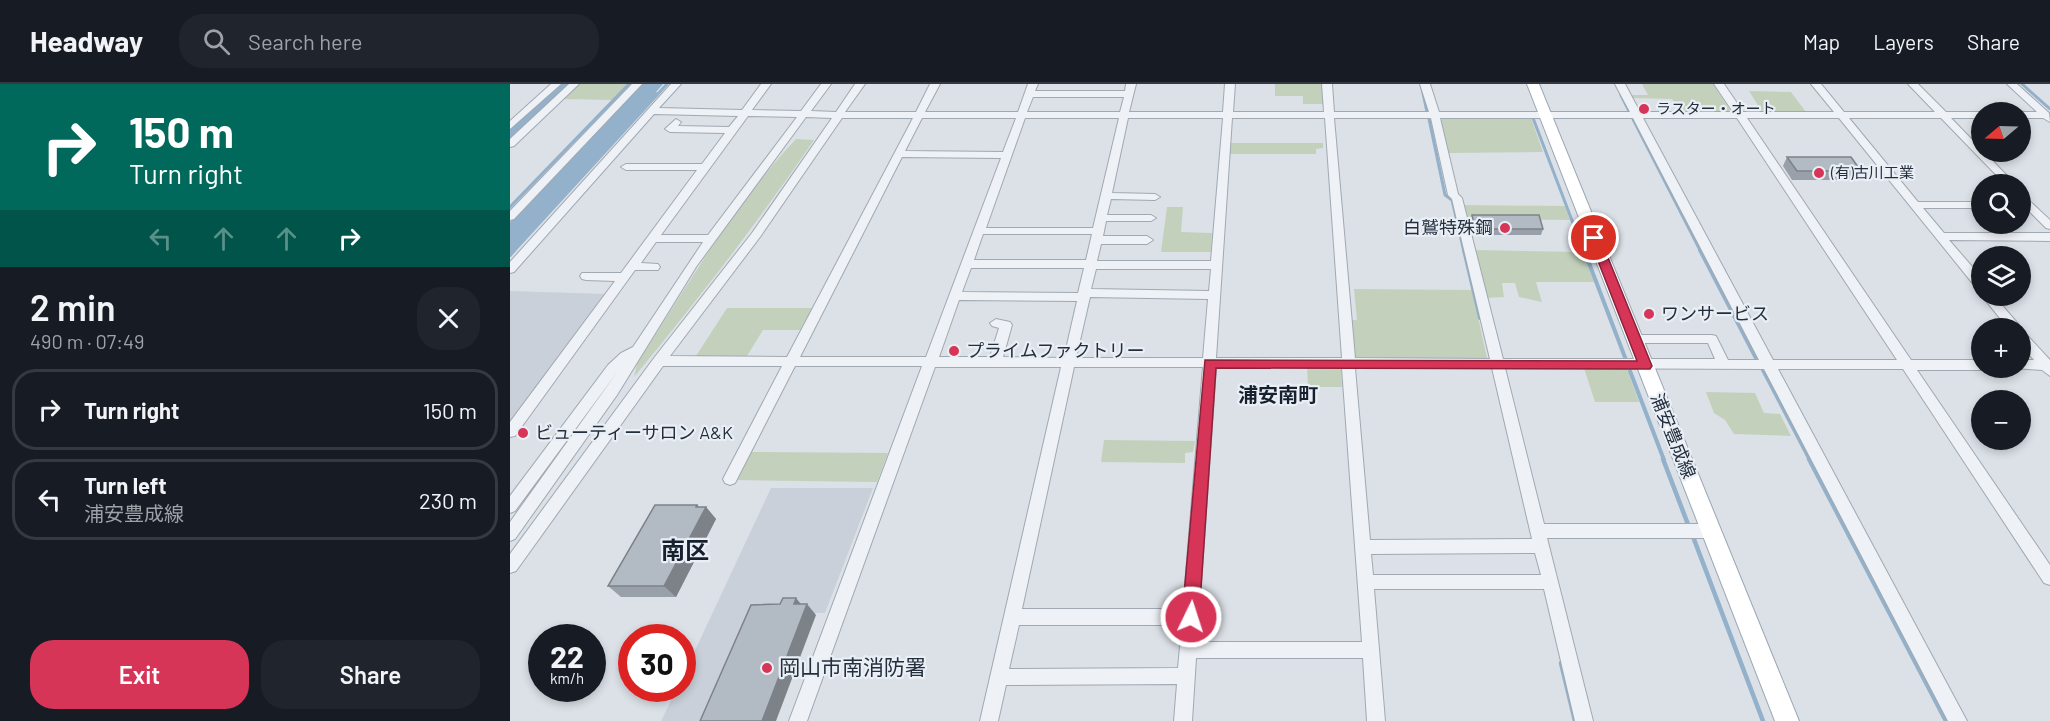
<!DOCTYPE html>
<html lang="en">
<head>
<meta charset="utf-8">
<style>
  body { margin:0; font-family:Barlow,"Noto Sans JP",sans-serif; background:#20242c; color:#f1f3f6; height:100vh; display:flex; flex-direction:column; font-size:22px; white-space:nowrap }
  * { box-sizing:border-box; margin:0 }
  p { font-size:20px; color:#9ea1a6 }
  .icon { flex:none; width:33px; height:33px; fill:none; stroke:currentColor; stroke-width:2; stroke-linecap:round; stroke-linejoin:round }
  .map { position:relative; flex:1; overflow:hidden }
  .side { display:flex; flex-direction:column; background:#171b24; width:510px }
  .side>* { flex:none }
  .banner { background:#00695c; color:#fff; overflow:hidden }
  .needle { width:39px; rotate:251deg }
  .tools { position:absolute; left:1461px; top:18px; display:grid; gap:12px }
  .tools a { display:grid; place-items:center; width:60px; height:60px; border-radius:50%; background:#171b24; box-shadow:0 3px 9px #0003; font-size:30px }
  .speed { position:absolute; left:18px; top:540px; display:flex; gap:12px; font-size:30px; font-weight:700; text-align:center }
  .speed>* { display:grid; place-content:center; width:78px; height:78px; border-radius:50%; background:#171b24; box-shadow:0 3px 9px #0003; line-height:1 }
  .speed small { font-size:15px; font-weight:400 }
  .speed .limit { border:9px solid #d22; background:#fff; color:#111 }
  .pin { position:absolute; display:grid; place-items:center; width:51px; height:51px; color:#fff; margin:-26px; border:3px solid #fff; border-radius:50%; box-shadow:0 2px 6px #0007 }
  .me { position:absolute; width:66px; margin:-33px; rotate:4deg; stroke-linejoin:round; filter:drop-shadow(0 0 4px #0008) }
  .turn { display:flex; align-items:center; gap:21px; height:126px; padding:0 30px; font-size:27px }
  .turn .icon { width:78px; height:78px; stroke-width:2.5 }
  .turn b { display:block; font-size:42px; line-height:51px }
  .lanes { display:flex; align-items:center; height:57px; padding:0 30px; background:#0003; justify-content:center; gap:30px; direction:ltr }
  .lanes .off { opacity:.35 }
  .round { display:grid; place-items:center; flex:none; width:63px; height:63px; border-radius:24px; background:#20242c }
  .head { display:flex; align-items:center; justify-content:space-between; height:102px; padding:0 30px }
  h1 { font-size:36px; font-weight:600; line-height:45px }
  .action { display:flex; gap:12px; margin-top:auto; padding:12px 30px }
  .action a { flex:1; height:69px; border-radius:24px; background:#d73558; color:#fff; font-size:24px; font-weight:600; line-height:69px; text-align:center }
  .action a+a { background:#20242c; color:#f1f3f6 }
  ul { padding:0; list-style:none }
  li { display:flex; align-items:center; gap:18px; height:81px; margin:0 12px 9px; padding:0 18px; border:3px solid #363941; border-radius:24px }
  li div { flex:1 }
  li b { display:block; font-size:22px }
  li em { font-style:normal }
  header { display:flex; align-items:center; gap:36px; box-sizing:border-box; height:84px; padding:0 30px; background:#171b24; border-bottom:2px solid #363941 }
  header strong { font-size:28px }
  nav { display:flex; gap:33px; margin-inline-start:auto; font-size:21px }
  .search { width:420px; height:54px; background:#20242c; display:flex; align-items:center; gap:15px; box-sizing:border-box; padding:0 21px; border-radius:24px; color:#9ea1a6; font-size:22px }
  main { display:flex; flex:1; min-height:0 }
  .map>svg:first-child { display:block }
  .built { fill:#c9d0d9 }
  .green { fill:#c3d1bc }
  .water { fill:#93b1ca }
  .lines { fill:none; stroke-linecap:round; stroke-linejoin:round }
  .stream-far2 { stroke:#93b1ca; stroke-width:3 }
  .stream-far1 { stroke:#93b1ca; stroke-width:4 }
  .stream { stroke:#93b1ca; stroke-width:4.5 }
  .river { fill:#93b1ca; fill-rule:evenodd }
  .minor-casing { stroke:#a0a8b1; stroke-width:2 }
  .major-casing { stroke:#9aa6b3; stroke-width:2 }
  .minor { fill:#eef1f5; fill-rule:evenodd }
  .major { fill:#fff; fill-rule:evenodd }
  .wall { fill:#99a0a9 }
  .shaded-wall { fill:#7d8289 }
  .building { fill:#b2bac4; stroke:#7d8289; stroke-width:1.5 }
  .route { fill:#d73558; stroke:#8c2239; stroke-width:1.5 }
  .poi-dot { fill:#d73558; stroke:#eaeff5; stroke-width:2 }
  .labels { text-anchor:middle; stroke-width:4.5; stroke-linejoin:round; paint-order:stroke }
  .far-poi-label { font-size:15px; fill:#242f3e; stroke:#eaeff5; text-anchor:start }
  .poi-label { font-size:18px; fill:#242f3e; stroke:#eaeff5; text-anchor:start }
  .street-label { font-size:18px; fill:#242f3e; stroke:#eaeff5 }
  .neighbourhood-label { font-size:20px; font-weight:bold; fill:#17202e; stroke:#eaeff5 }
  .near-poi-label { font-size:21px; fill:#242f3e; stroke:#eaeff5; text-anchor:start }
  .district-label { font-size:24px; font-weight:bold; fill:#17202e; stroke:#eaeff5 }
</style>
</head>
<body>
<header>
<strong>Headway</strong>
<div class="search"><svg class="icon" aria-label="search" viewBox="0 0 24 24"><circle cx="10" cy="10" r="6"/><path d="M15 15l6 6"/></svg>Search here</div>
<nav><a>Map</a><a>Layers</a><a>Share</a></nav>
</header>
<main>
<section class="side">
<div class="banner">
<div class="turn"><svg class="icon" aria-label="right" viewBox="0 0 24 24"><path d="M7 20v-9h11M14 6l5 5-5 5"/></svg><div><b>150 m</b>Turn right</div></div>
<div class="lanes"><svg class="icon off" aria-label="left" viewBox="0 0 24 24"><path d="M17 20v-9H6M10 6l-5 5 5 5"/></svg><svg class="icon off" aria-label="ahead" viewBox="0 0 24 24"><path d="M12 20V5M6 11l6-6 6 6"/></svg><svg class="icon off" aria-label="ahead" viewBox="0 0 24 24"><path d="M12 20V5M6 11l6-6 6 6"/></svg><svg class="icon" aria-label="right" viewBox="0 0 24 24"><path d="M7 20v-9h11M14 6l5 5-5 5"/></svg></div>
</div>
<div class="head"><div><h1>2 min</h1><p>490 m · 07:49</p></div><a class="round"><svg class="icon" aria-label="close" viewBox="0 0 24 24"><path d="M6 6l12 12M18 6L6 18"/></svg></a></div>
<ul>
<li><svg class="icon" aria-label="right" viewBox="0 0 24 24"><path d="M7 20v-9h11M14 6l5 5-5 5"/></svg><div><b>Turn right</b></div><em>150 m</em></li>
<li><svg class="icon" aria-label="left" viewBox="0 0 24 24"><path d="M17 20v-9H6M10 6l-5 5 5 5"/></svg><div><b>Turn left</b><p>浦安豊成線</p></div><em>230 m</em></li>
</ul>
<div class="action"><a>Exit</a><a>Share</a></div>
</section>
<div class="map">
<svg width="1540" height="637" viewBox="0 0 1540 637">
  <rect width="100%" height="100%" fill="#dbe1e7"/>
  <g class="built">
    <path d="M0 207 96 210 0 339Z"/>
    <path d="M261 404H363L315 529H237L189 637H151L167 605 172 604 173 592Z"/>
  </g>
  <g class="green">
    <path d="M66 0H118L102 16 50 15Z"/>
    <path d="M765 0H812L813 20H793V12H765Z"/>
    <path d="M1132 0H1203L1221 28H1170L1162 15 1122 14 1120 11H1138Z"/>
    <path d="M1239 7 1281 8 1296 28H1252Z"/>
    <path d="M935 34H1021L1033 68 939 69 931 36Z"/>
    <path d="M286 55 304 56C248 138 188 216 124 293L127 280C176 203 223 122 286 55Z"/>
    <path d="M720 59H813V64L806 65V70H720Z"/>
    <path d="M951 121 1055 122 1060 136 955 135Z"/>
    <path d="M657 123H673L671 148 702 149 701 168H651Z"/>
    <path d="M964 166 1073 168 1084 198H1026L1032 218 1009 213 1005 199H992L994 213 974 214Z"/>
    <path d="M844 205 962 206 977 274 843 275 840 236H847Z"/>
    <path d="M217 224H302L290 246H253L237 272H186Z"/>
    <path d="M797 284H831L832 303H798Z"/>
    <path d="M1074 284 1117 285 1129 318H1085Z"/>
    <path d="M1196 308 1245 309 1254 329 1270 330 1281 352 1224 350 1215 336 1204 329Z"/>
    <path d="M594 356 685 357 683 368 675 369V379L591 378Z"/>
    <path d="M239 368 378 369 367 398 224 396Z"/>
  </g>
  <path class="water" d="M131 0H153L146 8 148 9 0 170V138Z"/>
  <g class="lines">
    <g class="stream-far2">
      <path d="M911 0 917 28"/>
      <path d="M1512 0 1540 25"/>
      <path d="M1111 11 1120 29H1117"/>
      <path d="M1023 34 1074 168"/>
      <path d="M919 35 935 111 942 116 954 168"/>
      <path d="M1123 35 1191 168"/>
      <path d="M0 123 119 0"/>
      <path d="M3 168 157 0"/>
    </g>
    <g class="stream-far1">
      <path d="M954 166 970 234"/>
      <path d="M1074 166 1116 276"/>
      <path d="M1190 166 1248 278"/>
      <path d="M0 171 4 166"/>
      <path d="M1253 286 1300 376"/>
      <path d="M1120 287 1154 376"/>
    </g>
    <g class="stream">
      <path d="M1153 375 1179 443"/>
      <path d="M1299 375 1436 637"/>
      <path d="M1182 450 1253 637"/>
      <path d="M1051 579 1065 637"/>
    </g>
    <path class="river" d="M47 0H64L6 56 0 57V43Z"/>
    <defs>
      <g id="minor">
        <path d="M41 0H51L0 45V37Z"/>
        <path d="M59 0H69L4 62 0 63V55Z"/>
        <path d="M122 0H132L4 135 0 136V127Z"/>
        <path d="M161 0H171L149 24 232 26 251 0H261L242 26 291 27 311 0H321L301 27 326 28 345 0H355L335 28H406L420 0H430L415 28H508L518 0H528L525 7H615L616 0H626L619 28H713L715 0H725L723 28H814L812 0H822L824 28H919L910 0H920L929 28H1120L1105 0H1115L1130 28H1223L1204 0H1214L1233 28H1324L1301 0H1311L1334 28H1425L1398 0H1408L1436 28H1473H1472V34H1441L1505 100H1495L1431 34H1339L1408 118H1472V124H1413L1434 149H1540V157L1439 156 1472 194V207L1468 206 1329 34H1237L1401 276H1472V284H1477L1472 286H1407L1540 481V501L1534 499 1393 285H1268L1457 637H1438L1254 285 995 284 1034 440H1201L1206 442 1209 447 1206 452 1201 454H1037L1083 637H1065L1034 505H864L875 637H857L853 574H686L682 637H664L667 600 496 601 488 637H470L551 283H425L297 637H279L412 282H285L225 399 220 401 215 399 213 395 272 282H153L6 487 0 489V470L144 274 242 149 322 34 296 33 186 183 107 311 5 455 0 457V438L108 287 5 427 0 429V412L98 281 111 269 123 263 193 158H146L131 179 148 180 150 183 148 186H125L5 352 0 353V338L105 197 76 196 72 195 70 192 72 189H111L187 86H116L111 83 116 80H192L215 49 160 48 155 45 166 35 171 38 168 42 219 43 228 32 144 30 4 188 0 189V178ZM523 13H614L610 28H517ZM238 32 287 33 198 151H151ZM332 34H403L277 273 160 272 250 153ZM412 34H506L493 68 395 67ZM515 34H609L583 144H476ZM618 34H713L701 177H587L591 160H637L643 156 637 152H593L596 137H641L646 134 641 131H597L601 115 645 116 650 113 645 110 602 109ZM722 34H815L832 274H706ZM824 34H921L938 111 942 115 980 275 845 274ZM930 34H1123L1249 276H1218L1206 252 1202 251H1125L1119 255 1125 259H1198L1205 275H993L952 114 948 110ZM1133 34H1227L1387 276H1263ZM392 73 491 74 416 273H290ZM473 150H582L576 176H464ZM461 184H574L568 209 452 208ZM586 185H701L699 207 581 205ZM580 213 698 215 693 274H566ZM449 216 567 217 554 274 493 273 502 241 500 238 486 235 480 239 482 242 489 244 480 273H429ZM564 283H693L673 525H512ZM706 283 832 284 852 558H687ZM845 284H982L1022 455 860 456ZM1025 469 1031 491H863L861 470ZM509 541H672L668 584 499 585Z"/>
        <path d="M1497 0H1507L1539 29 1540 38 1533 34H1510V28H1509H1527Z"/>
        <path d="M1510 108 1540 136V145L1536 144 1510 118Z"/>
        <path d="M1472 212H1484L1509 241 1511 244 1510 245 1498 244Z"/>
        <path d="M1510 247 1514 248 1540 276V292L1532 286 1505 284H1510V276H1524L1510 260Z"/>
      </g>
      <path id="major" d="M1017 0H1029L1289 637H1265Z"/>
    </defs>
    <use href="#minor" class="minor-casing"/>
    <use href="#major" class="major-casing"/>
    <use href="#minor" class="minor"/>
    <use href="#major" class="major"/>
  </g>
  <g class="wall">
    <path d="M1277 73 1351 87 1346 96H1282L1273 82Z"/>
    <path d="M962 131 1033 145 1031 151H964L960 138Z"/>
    <path d="M187 421 189 423H196L206 435 166 513H111L98 502Z"/>
  </g>
  <g class="shaded-wall">
    <path d="M187 421 194 428 196 423 206 435 166 513 154 502Z"/>
    <path d="M286 514 295 525 284 520Z"/>
    <path d="M297 520 306 531 266 637H252Z"/>
  </g>
  <g class="building">
    <path d="M1277 73H1341L1351 87H1287Z"/>
    <path d="M962 131H1029L1033 145H965Z"/>
    <path d="M145 421H187L186 423H196L154 502H98Z"/>
    <path d="M273 514H286L284 520H297L252 637H190L241 521 270 520Z"/>
  </g>
  <path class="route" d="M1084 150 1090 154 1142 282 1140 285 706 284 689 533 687 538 681 540 675 538 672 533 695 276 1127 277 1079 154Z"/>
  <g class="poi-dot">
    <circle cx="1134" cy="25" r="6"/>
    <circle cx="1309" cy="89" r="6"/>
    <circle cx="995" cy="144" r="6"/>
    <circle cx="1139" cy="230" r="6"/>
    <circle cx="444" cy="267" r="6"/>
    <circle cx="13" cy="349" r="6"/>
    <circle cx="257" cy="584" r="6"/>
  </g>
  <g class="labels">
    <g class="far-poi-label">
      <text x="1146" y="30">ラスター・オート</text>
      <text x="1321" y="94">(有)古川工業</text>
    </g>
    <g class="poi-label">
      <text x="983" y="150" text-anchor="end">白鷲特殊鋼</text>
      <text x="1151" y="236">ワンサービス</text>
      <text x="456" y="273">プライムファクトリー</text>
      <text x="25" y="355">ビューティーサロン A&amp;K</text>
    </g>
    <g class="street-label">
      <text transform="translate(1163 352) rotate(68)" y="6">浦安豊成線</text>
    </g>
    <g class="neighbourhood-label">
      <text x="768" y="318">浦安南町</text>
    </g>
    <g class="near-poi-label">
      <text x="269" y="591">岡山市南消防署</text>
    </g>
    <g class="district-label">
      <text x="175" y="475">南区</text>
    </g>
  </g>
</svg>
<div class="tools">
<a><svg class="needle" viewBox="-14 -14 28 28"><path d="M0-13l5 13h-10z" fill="#e53935"/><path d="M0 13l5-13h-10z" fill="#9ea1a6"/></svg></a>
<a><svg class="icon" aria-label="search" viewBox="0 0 24 24"><circle cx="10" cy="10" r="6"/><path d="M15 15l6 6"/></svg></a>
<a><svg class="icon" aria-label="layers" viewBox="0 0 24 24"><path d="M12 4l9 5-9 5-9-5zM3 14l9 5 9-5"/></svg></a>
<a>+</a>
<a>−</a>
</div>
<div class="speed"><div>22<small>km/h</small></div><div class="limit">30</div></div>
<div class="pin" style="left:1084px;top:154px;background:#d93025"><svg class="icon" aria-label="arrive" viewBox="0 0 24 24"><path d="M6 21V4h12l-3 4 3 4H6"/></svg></div>
<svg class="me" style="left:681px;top:533px" viewBox="-20 -20 40 40"><circle r="17" fill="#d73558" stroke="#fff" stroke-width="3"/><path d="M0-11L8 9 0 5-8 9z" fill="#fff"/></svg>
</div>
</main>
</body>
</html>
